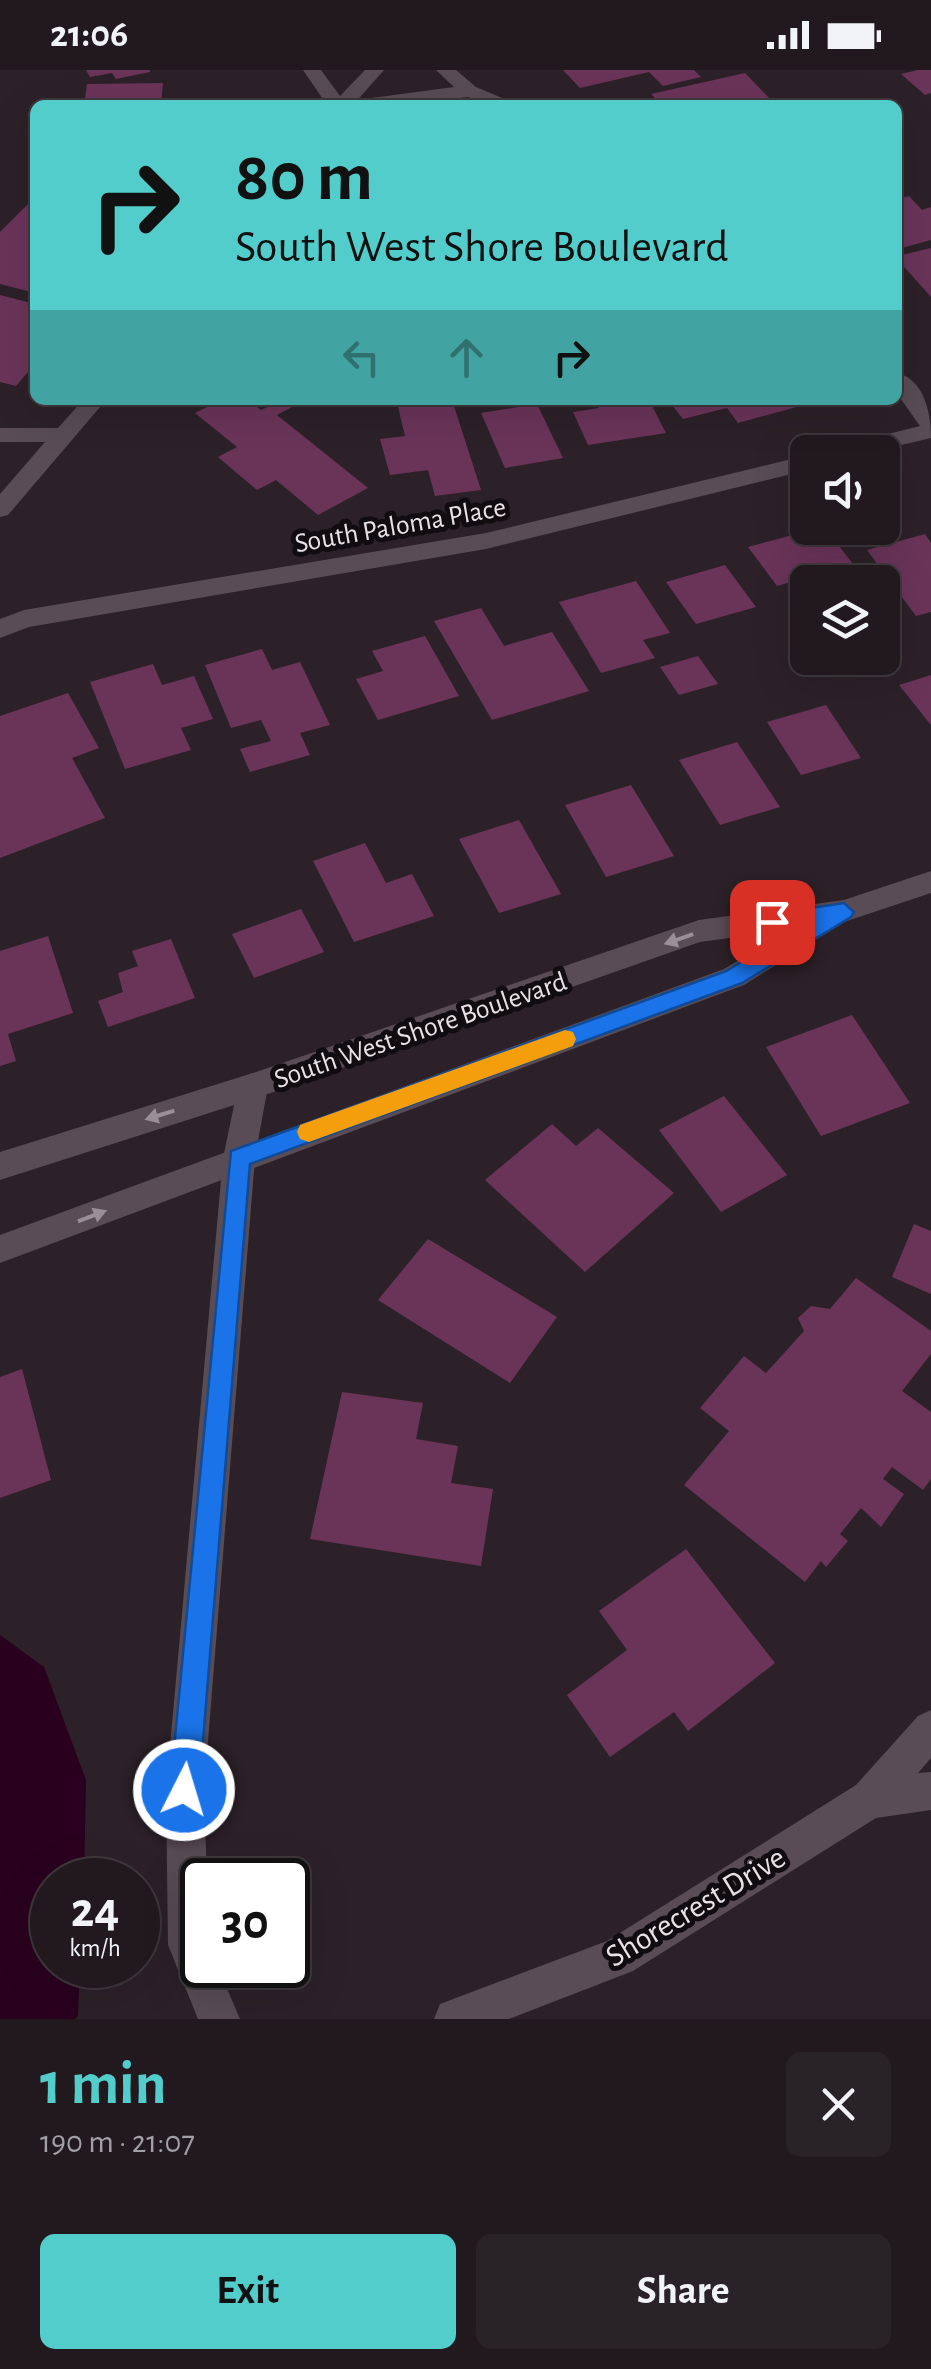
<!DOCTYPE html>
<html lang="en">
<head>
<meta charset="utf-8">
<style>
  body { margin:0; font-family:"Alegreya Sans",sans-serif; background:#292227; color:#f1f3f6; height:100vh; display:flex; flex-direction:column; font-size:38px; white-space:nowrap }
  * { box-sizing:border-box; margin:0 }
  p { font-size:32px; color:#a2a0a4 }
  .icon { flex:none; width:55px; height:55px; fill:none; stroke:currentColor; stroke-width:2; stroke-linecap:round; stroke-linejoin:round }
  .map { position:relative; height:1949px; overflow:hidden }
  .sheet { display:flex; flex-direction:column; background:#21191e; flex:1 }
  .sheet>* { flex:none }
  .guide { position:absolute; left:30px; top:30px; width:872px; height:305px; border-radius:15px; box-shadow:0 10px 40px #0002,0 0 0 2px #3e383c; background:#53cdcb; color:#111; overflow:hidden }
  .buttons { position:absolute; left:790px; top:365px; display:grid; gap:20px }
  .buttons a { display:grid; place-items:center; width:110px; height:110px; border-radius:15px; background:#21191e; box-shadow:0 10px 40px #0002,0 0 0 2px #3e383c; font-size:50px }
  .speed { position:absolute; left:30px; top:1788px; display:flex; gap:20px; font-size:50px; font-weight:700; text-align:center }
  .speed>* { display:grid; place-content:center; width:130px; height:130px; border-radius:50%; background:#21191e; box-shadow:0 10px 40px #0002,0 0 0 2px #3e383c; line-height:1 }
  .speed small { font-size:25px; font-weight:400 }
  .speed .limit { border:5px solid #111; border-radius:15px; background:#fff; color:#111 }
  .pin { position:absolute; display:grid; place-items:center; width:85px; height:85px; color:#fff; margin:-42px; border-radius:20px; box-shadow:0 5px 15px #0006 }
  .me { position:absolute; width:110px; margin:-55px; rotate:5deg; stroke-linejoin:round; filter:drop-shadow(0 0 8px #0008) }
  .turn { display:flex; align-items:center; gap:35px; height:210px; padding:0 40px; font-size:45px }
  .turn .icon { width:130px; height:130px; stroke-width:2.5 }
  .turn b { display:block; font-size:70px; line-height:85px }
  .lanes { display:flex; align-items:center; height:95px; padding:0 40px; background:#0003; justify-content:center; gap:50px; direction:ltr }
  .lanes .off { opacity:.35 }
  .round { display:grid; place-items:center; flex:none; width:105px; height:105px; border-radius:15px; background:#292227 }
  .head { display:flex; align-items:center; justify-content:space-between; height:170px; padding:0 40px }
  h1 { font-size:60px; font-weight:700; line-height:75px; color:#53cdcb }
  .button { display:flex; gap:20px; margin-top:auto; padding:20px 40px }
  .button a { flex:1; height:115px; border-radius:15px; background:#53cdcb; color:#111; font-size:40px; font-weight:700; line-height:115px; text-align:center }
  .button a+a { background:#292227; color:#f1f3f6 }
  .status { display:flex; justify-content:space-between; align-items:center; height:70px; padding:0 50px; background:#21191e; direction:ltr }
  .status svg { height:28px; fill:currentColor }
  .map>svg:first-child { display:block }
  .water { fill:#29001e }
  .building { fill:#6a3459 }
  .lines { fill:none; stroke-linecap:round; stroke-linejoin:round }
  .street { fill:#594c54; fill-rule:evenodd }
  .secondary { fill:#594c54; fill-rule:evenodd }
  .oneway { fill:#9a8f96 }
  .route { fill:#1a73e8; stroke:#114b97; stroke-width:2.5 }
  .slow { fill:#f59e0b }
  .labels { text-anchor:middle; stroke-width:10; stroke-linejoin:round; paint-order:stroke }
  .street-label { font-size:28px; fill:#e9e1e6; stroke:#110c0f }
  .near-street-label { font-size:32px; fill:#e9e1e6; stroke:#110c0f }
</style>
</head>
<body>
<div class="status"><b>21:06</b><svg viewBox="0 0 49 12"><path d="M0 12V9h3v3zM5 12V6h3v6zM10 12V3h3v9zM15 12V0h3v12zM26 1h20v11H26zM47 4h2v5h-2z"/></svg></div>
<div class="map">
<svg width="931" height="1949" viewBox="0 0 931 1949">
  <rect width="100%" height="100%" fill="#2c2128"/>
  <path class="water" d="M0 1565 44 1597 86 1710 84 1810H52V1895H80L78 1946 75 1949H0Z"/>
  <g class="building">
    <path d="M86 0H150V2L116 9 112 3 90 7Z"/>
    <path d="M563 0H694L701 7 663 16 649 2 580 18Z"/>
    <path d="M918 0H931V23L925 25 901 4Z"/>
    <path d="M745 3 773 32 661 35 651 24Z"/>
    <path d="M163 13 161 35H84L87 14Z"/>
    <path d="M909 126 922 140 931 137V170L898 179V129Z"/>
    <path d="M35 127V223L0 214V162Z"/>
    <path d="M931 178V227L898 190V186Z"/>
    <path d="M0 225 35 234V294L16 316 0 312Z"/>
    <path d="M221 330H247L261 340 276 333 272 330H305L277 345 368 418 318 445 276 410 257 420 218 387 237 377 195 343Z"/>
    <path d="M425 330H452L481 420 435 426 428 400 390 405 380 369 405 366 398 337 426 333Z"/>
    <path d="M595 330H649L666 363 588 375 573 342 599 338Z"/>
    <path d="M668 330H818V331L738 353 727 338 683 349Z"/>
    <path d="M537 334 563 388 505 398 481 343Z"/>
    <path d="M818 458H825L853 494 777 516 748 477Z"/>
    <path d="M925 464 931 473V542L916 546 867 480Z"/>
    <path d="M725 495 756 537 696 554 666 512Z"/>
    <path d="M636 511 670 563 643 570 655 588 601 603 559 532Z"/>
    <path d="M481 538 504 576 552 562 589 621 492 650 434 551Z"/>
    <path d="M425 566 459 626 378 650 356 609 383 601 372 581Z"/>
    <path d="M262 579 272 600 300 592 330 655 300 663 310 685 250 702 240 679 271 671 261 650 231 658 205 595Z"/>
    <path d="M698 586 718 614 679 625 660 597Z"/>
    <path d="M153 594 162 615 194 606 213 649 181 658 191 680 125 699 90 612Z"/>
    <path d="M931 605V655L899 615Z"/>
    <path d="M68 623 99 678 72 688 105 748 0 788V646Z"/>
    <path d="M826 635 861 688 801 705 767 652Z"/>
    <path d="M737 672 780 737 720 755 679 690Z"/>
    <path d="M631 715 674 786 606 807 565 735Z"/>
    <path d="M519 750 561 824 499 843 459 769Z"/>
    <path d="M365 773 386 813 412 804 434 846 354 872 313 791Z"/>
    <path d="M301 839 324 882 254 908 232 864Z"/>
    <path d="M48 866 73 943 8 964 16 991 0 996V881Z"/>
    <path d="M171 869 195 928 108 957 98 931 123 922 118 903 138 896 132 881Z"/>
    <path d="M852 945 910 1033 821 1066 766 977Z"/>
    <path d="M724 1026 787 1105 721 1142 659 1060Z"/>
    <path d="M552 1054 576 1076 598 1058 674 1123 585 1202 485 1110Z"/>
    <path d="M914 1154 931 1161V1224L892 1207Z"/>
    <path d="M428 1169 557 1247 510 1313 378 1230Z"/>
    <path d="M856 1208 931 1261V1284L902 1321 931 1342V1409L923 1420 892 1397 883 1409 904 1424 881 1457 861 1438 840 1464 848 1471 826 1497 821 1491 805 1512 684 1415 729 1361 700 1338 744 1286 766 1303 804 1261 798 1248 811 1236 830 1239Z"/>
    <path d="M22 1299 51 1410 0 1428V1307Z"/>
    <path d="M342 1322 423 1333 416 1369 458 1376 451 1413 493 1419 481 1496 310 1469Z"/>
    <path d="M686 1479 775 1593 688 1661 674 1642 610 1687 567 1625 627 1580 599 1541Z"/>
  </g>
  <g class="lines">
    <g class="street">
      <path d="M303 0H321L340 26 365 0H384L353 35H327Z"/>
      <path d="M436 0H456L476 17 519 35H491L468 27 407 35H354L364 29 454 17Z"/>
      <path d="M898 303C925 311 931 344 931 368L872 382H833L836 377 920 356 898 325Z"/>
      <path d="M83 330H106L8 445 0 447V424L45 372H0V358H58Z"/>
      <path d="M808 385V400L486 479 29 557 0 568V549L24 540 486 463Z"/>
      <path d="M253 1003 264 1007 268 1016 255 1088 204 1721 207 1810H202V1895H217L240 1949H198L168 1875 166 1721 223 1088 238 1016 242 1007Z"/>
      <path d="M931 1640V1688L918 1703 931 1702V1740L876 1748 633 1901 509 1949H434L440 1934 607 1871 856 1715 918 1646Z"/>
    </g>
    <path class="secondary" d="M931 801V823L844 852 744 915 0 1193V1165L724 899 789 860 700 872 253 1029 0 1110V1082L253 1003 699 850 844 830Z"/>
  </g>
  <defs><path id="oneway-solid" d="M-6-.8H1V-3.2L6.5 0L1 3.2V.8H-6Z" transform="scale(2.5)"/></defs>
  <g class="oneway">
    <use href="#oneway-solid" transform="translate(679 869) rotate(161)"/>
    <use href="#oneway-solid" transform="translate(160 1045) rotate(163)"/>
    <use href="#oneway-solid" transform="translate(92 1146) rotate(-21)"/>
  </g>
  <path class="route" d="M844 833 854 842 851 847 742 913 250 1094 199 1720 195 1731 184 1735 174 1731 170 1720 231 1081 726 901 802 856 772 860 761 852 764 845Z"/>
  <path class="slow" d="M565 960 573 962 576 969 573 976 309 1072 300 1069 297 1062 300 1055Z"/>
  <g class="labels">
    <g class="street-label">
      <text transform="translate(400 454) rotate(-10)" y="10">South Paloma Place</text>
      <text transform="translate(420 959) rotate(-19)" y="10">South West Shore Boulevard</text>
    </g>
    <g class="near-street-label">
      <text transform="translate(695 1836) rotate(-31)" y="11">Shorecrest Drive</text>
    </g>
  </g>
</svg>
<div class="buttons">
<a><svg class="icon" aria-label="sound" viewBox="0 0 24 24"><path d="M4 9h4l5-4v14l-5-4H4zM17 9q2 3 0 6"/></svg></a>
<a><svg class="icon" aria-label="layers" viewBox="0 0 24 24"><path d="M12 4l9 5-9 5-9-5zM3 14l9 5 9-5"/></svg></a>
</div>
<div class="speed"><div>24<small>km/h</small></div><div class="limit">30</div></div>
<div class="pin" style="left:772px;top:852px;background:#d93025"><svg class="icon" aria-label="arrive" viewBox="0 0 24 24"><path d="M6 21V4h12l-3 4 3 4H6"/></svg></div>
<svg class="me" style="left:184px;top:1720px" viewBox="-20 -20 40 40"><circle r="17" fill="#1a73e8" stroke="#fff" stroke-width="3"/><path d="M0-11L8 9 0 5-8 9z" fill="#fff"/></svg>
<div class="guide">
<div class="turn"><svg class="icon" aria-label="right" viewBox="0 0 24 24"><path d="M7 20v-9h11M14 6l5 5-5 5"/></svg><div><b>80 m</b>South West Shore Boulevard</div></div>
<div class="lanes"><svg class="icon off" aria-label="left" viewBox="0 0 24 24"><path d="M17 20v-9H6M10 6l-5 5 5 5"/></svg><svg class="icon off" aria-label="ahead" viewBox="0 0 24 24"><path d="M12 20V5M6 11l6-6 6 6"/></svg><svg class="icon" aria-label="right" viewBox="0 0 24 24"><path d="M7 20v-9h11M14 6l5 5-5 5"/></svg></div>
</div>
</div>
<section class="sheet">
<div class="head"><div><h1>1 min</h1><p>190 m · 21:07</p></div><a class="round"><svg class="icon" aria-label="close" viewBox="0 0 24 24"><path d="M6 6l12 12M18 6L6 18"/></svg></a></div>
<div class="button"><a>Exit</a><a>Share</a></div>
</section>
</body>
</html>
